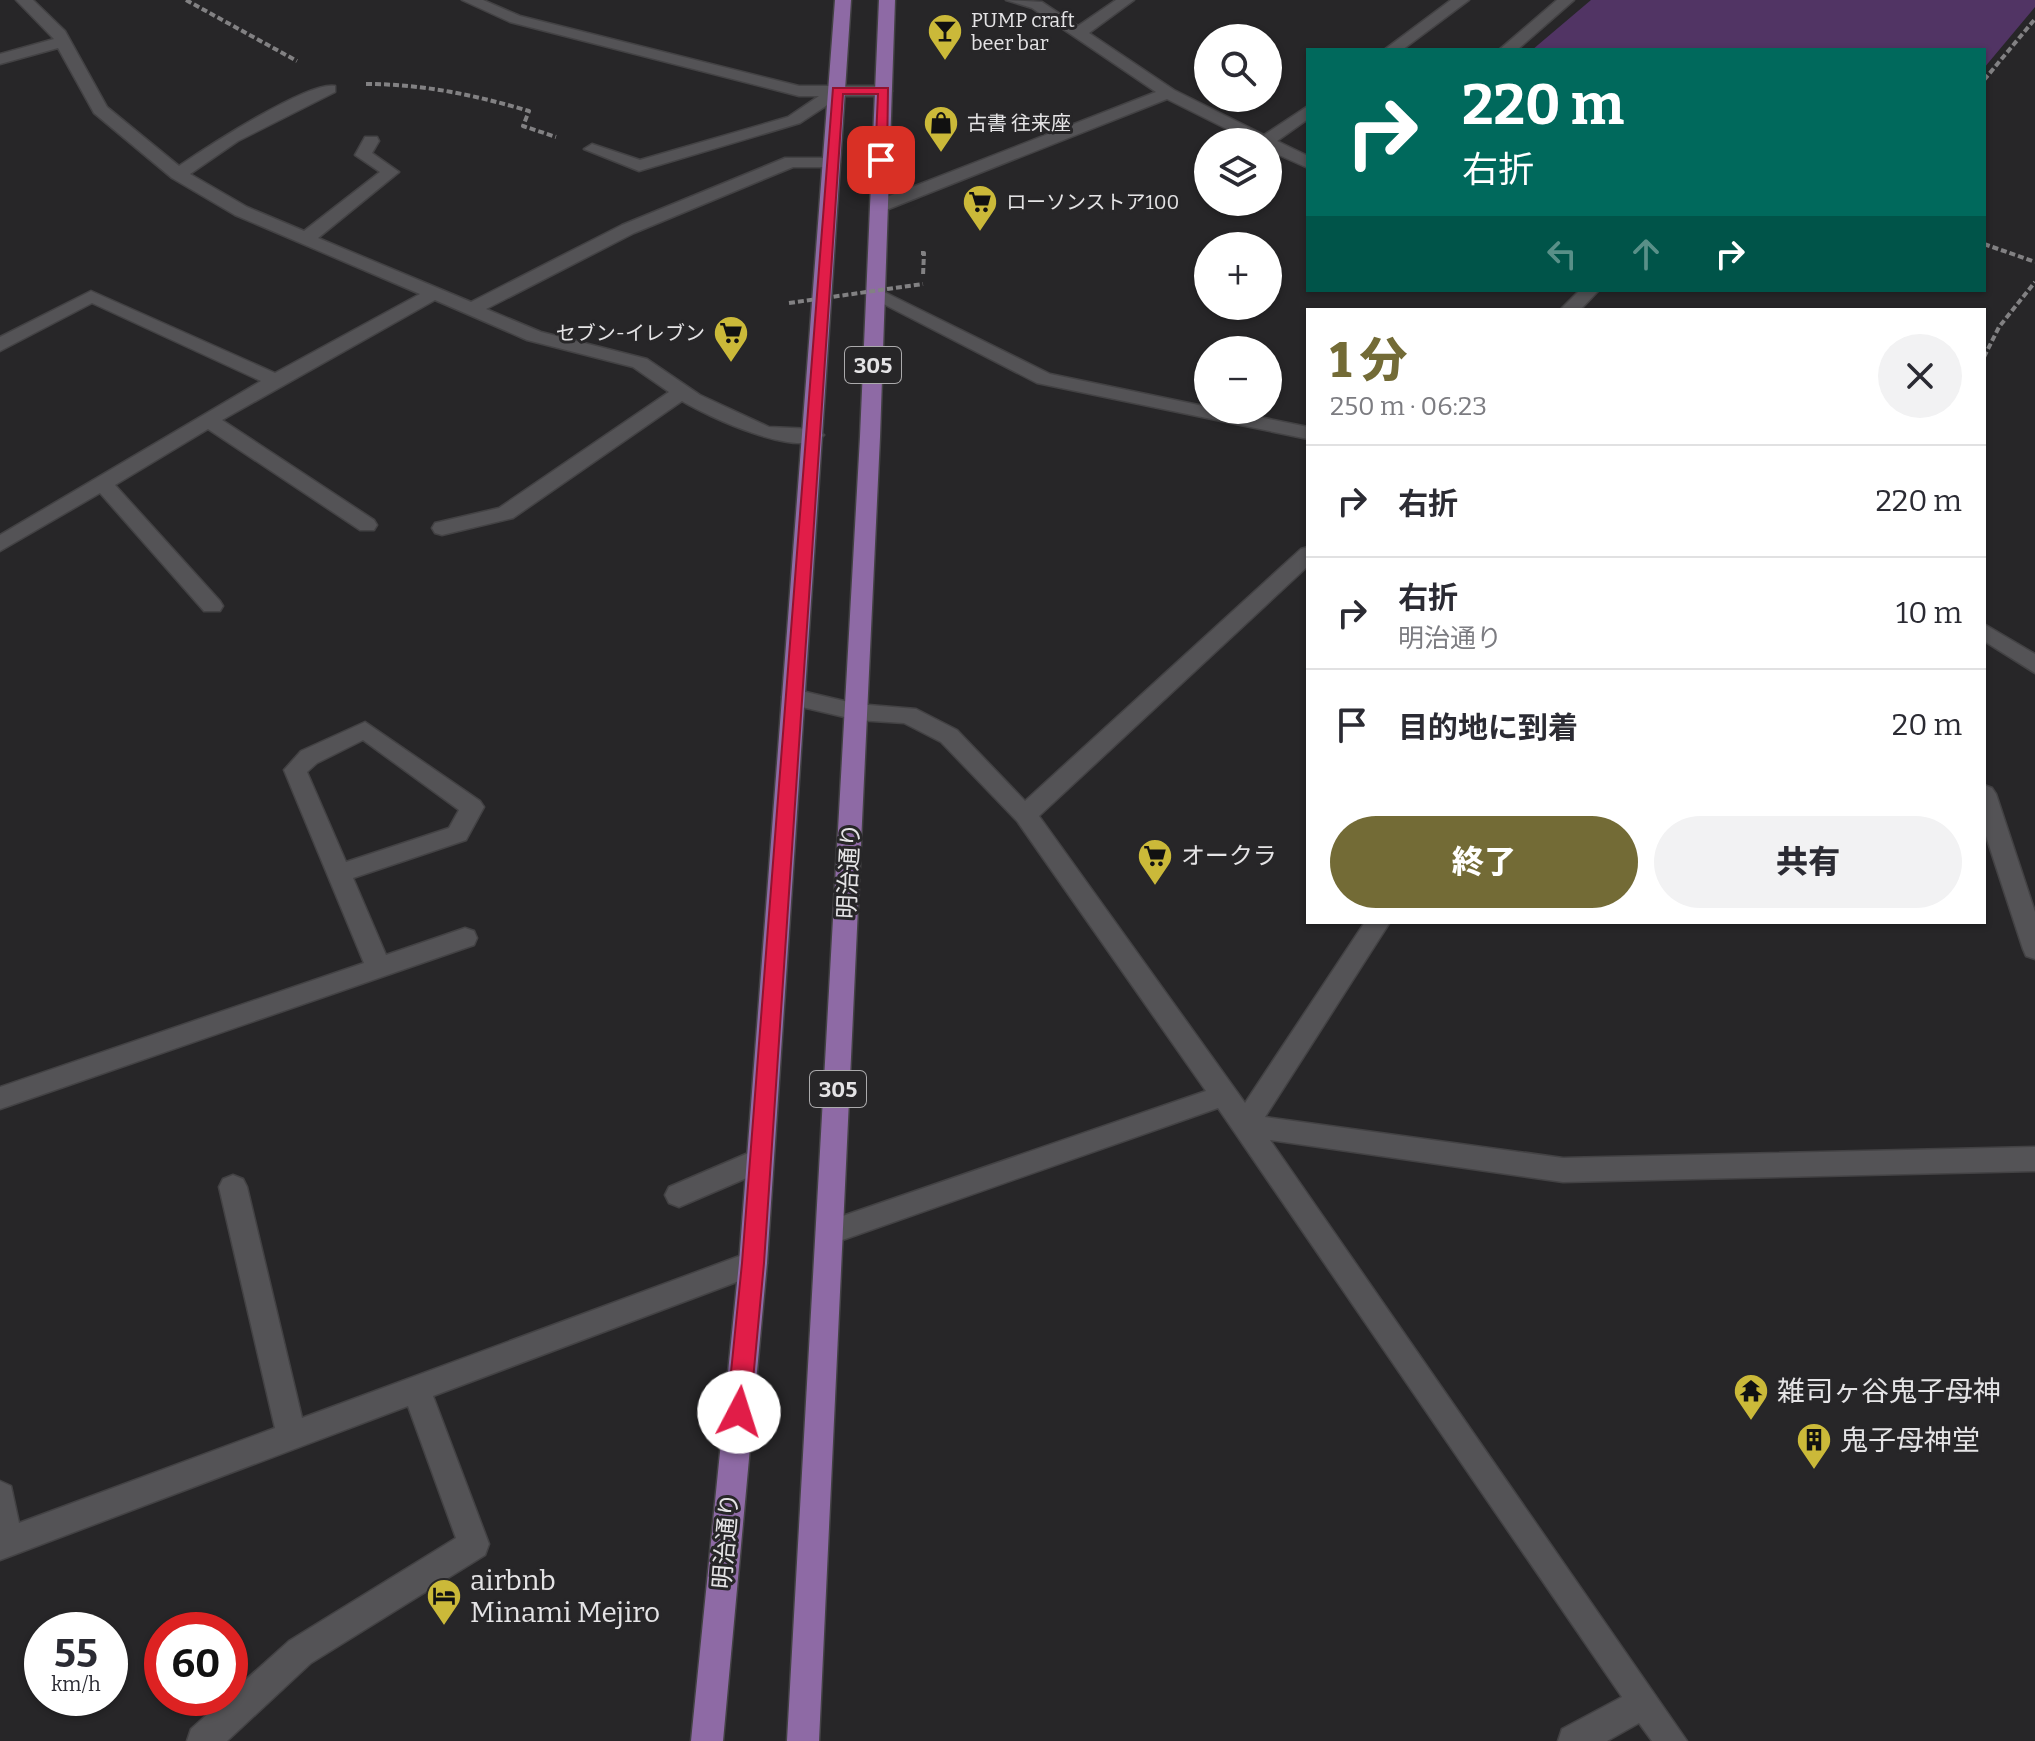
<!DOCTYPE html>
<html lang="ja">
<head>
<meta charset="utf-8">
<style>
  body { margin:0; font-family:Bitter,"Noto Sans JP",serif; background:#f2f2f3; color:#2b2b33; height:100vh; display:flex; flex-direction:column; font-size:30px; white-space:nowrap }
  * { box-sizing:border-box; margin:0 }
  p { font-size:26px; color:#7c7c81 }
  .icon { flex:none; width:44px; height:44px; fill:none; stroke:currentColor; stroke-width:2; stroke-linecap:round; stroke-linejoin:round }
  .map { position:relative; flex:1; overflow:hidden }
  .details { position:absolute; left:1306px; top:308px; width:680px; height:616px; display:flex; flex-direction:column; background:#fff; border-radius:0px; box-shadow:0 2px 6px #0004 }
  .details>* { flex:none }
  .hud { position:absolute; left:1306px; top:48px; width:680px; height:244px; border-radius:0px; box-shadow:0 2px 6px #0004; background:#00695c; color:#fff; overflow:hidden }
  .fabs { position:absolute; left:1194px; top:24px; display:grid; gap:16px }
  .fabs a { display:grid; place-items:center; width:88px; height:88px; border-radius:50%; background:#fff; box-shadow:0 2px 6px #0004; font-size:40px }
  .speed { position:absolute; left:24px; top:1612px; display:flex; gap:16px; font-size:40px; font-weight:700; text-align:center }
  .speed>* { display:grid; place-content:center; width:104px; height:104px; border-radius:50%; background:#fff; box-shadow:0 2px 6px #0004; line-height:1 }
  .speed small { font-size:20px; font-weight:400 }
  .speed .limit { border:12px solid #d22; background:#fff; color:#111 }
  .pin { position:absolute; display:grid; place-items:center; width:68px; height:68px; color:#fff; margin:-34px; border-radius:16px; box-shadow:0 4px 12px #0006 }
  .me { position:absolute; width:88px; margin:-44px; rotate:5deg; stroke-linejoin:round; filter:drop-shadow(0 0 6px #0008) }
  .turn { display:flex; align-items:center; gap:28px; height:168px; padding:0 24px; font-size:36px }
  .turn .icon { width:104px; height:104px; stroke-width:2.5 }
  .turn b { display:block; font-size:56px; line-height:68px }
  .lanes { display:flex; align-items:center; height:76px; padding:0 24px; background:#0003; justify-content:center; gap:40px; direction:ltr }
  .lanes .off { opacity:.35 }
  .round { display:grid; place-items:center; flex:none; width:84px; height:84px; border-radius:42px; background:#f2f2f3 }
  .overview { display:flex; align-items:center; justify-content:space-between; height:136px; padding:0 24px }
  h1 { font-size:48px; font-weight:800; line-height:60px; color:#736b36 }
  .button { display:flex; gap:16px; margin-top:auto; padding:16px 24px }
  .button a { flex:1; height:92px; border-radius:48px; background:#736b36; color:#fff; font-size:32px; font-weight:800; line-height:92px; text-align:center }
  .button a+a { background:#f2f2f3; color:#2b2b33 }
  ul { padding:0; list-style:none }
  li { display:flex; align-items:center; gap:24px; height:112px; padding:0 24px; border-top:2px solid #e1e1e2 }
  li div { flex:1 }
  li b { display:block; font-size:30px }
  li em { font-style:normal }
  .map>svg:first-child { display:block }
  .green { fill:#513464 }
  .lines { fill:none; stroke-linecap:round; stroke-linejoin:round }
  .minor-casing { stroke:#434244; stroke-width:3 }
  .major-casing { stroke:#434244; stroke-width:3 }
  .path { stroke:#828183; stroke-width:4; stroke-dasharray:6 3; stroke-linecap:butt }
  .minor { fill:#545356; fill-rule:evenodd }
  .major { fill:#8e6aa5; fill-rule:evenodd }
  .path-bridge { stroke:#828183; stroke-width:4; stroke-dasharray:6 3; stroke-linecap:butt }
  .route { fill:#e11d48; stroke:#92132f; stroke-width:2 }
  .labels { text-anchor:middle; stroke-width:6; stroke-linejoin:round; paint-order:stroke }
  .far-poi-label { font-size:20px; fill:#e4e3e5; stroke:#272628; text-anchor:start }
  .shield { fill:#272628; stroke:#abaaac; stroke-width:2 }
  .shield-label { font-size:22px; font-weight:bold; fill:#e4e3e5 }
  .poi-label { font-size:24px; fill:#e4e3e5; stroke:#272628; text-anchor:start }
  .street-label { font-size:24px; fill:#e4e3e5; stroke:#272628 }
  .near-poi-label { font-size:28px; fill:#e4e3e5; stroke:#272628; text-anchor:start }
</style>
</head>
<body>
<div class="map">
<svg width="2035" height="1741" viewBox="0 0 2035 1741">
  <rect width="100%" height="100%" fill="#272628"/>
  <path class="green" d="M1591 0H2035V7L1984 68V50H1532Z"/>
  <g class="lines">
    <defs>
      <g id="minor">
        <path d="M16 0H33L65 31 107 107 179 166C204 149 309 80 335 86V92L238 141 190 174 247 207 304 231 380 172 355 155 365 137H377L379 141 372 153 399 172 318 238 471 302 622 225 785 158H838L840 162 832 167H793L634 233 486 309 541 332 647 359 700 395 769 427 814 429 824 435C802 461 707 416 682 401L513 518 442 535 435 533 432 528 435 523 499 508 669 392 633 367 527 340 435 300 222 420 374 520 377 525 374 530H360L208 429 115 485 220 601 223 606 220 611H204L100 493 0 551V535L261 381 92 303 0 351V337L91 291 275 373 420 294 235 215 172 178 94 113 58 48 0 64V54L54 39Z"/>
        <path d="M462 0H483L520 16 799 86H884L892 91 884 96H841L800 123 639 171 584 149 592 144 640 160 788 117 819 96H799L510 22Z"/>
        <path d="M1006 0 1042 2 1078 26 1116 0H1134L1089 33 1174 90 1264 135 1308 106V119L1277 141 1308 156V168L1268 150V142H1253L1167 99 886 210H874V202L1156 92 1032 8Z"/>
        <path d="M1451 0H1469L1402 50H1384Z"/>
        <path d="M1557 0H1574L1517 50H1499Z"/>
        <path d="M876 288 1050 374 1208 407V410H1225L1308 427V439L1037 383 870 297 867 293Z"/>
        <path d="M1580 290H1599L1580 310H1560Z"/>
        <path d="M1308 547V566L1039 816 1245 1103 1365 922H1390L1265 1117 1563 1158 2035 1147V1171L1563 1182 1270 1140 1687 1741H1652L1639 1723 1607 1741H1558L1562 1729 1622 1697 1218 1108 831 1244 821 1241 817 1232 821 1223 831 1220 1206 1091 1017 821 941 742 904 723 857 720 785 703 782 697 785 691 793 689 857 704 916 709 957 730 1025 801 1301 549Z"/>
        <path d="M1984 624 2035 654V673L1984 641Z"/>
        <path d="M365 722 480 801 484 807 466 840 353 878 386 955 465 928 474 931 477 938 474 945 0 1109V1087L364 963 284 770 301 751ZM363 740 459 810 449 828 346 862 307 772 317 763Z"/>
        <path d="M1984 785 1992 788 1996 794 2035 912V959L2026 956 2023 949 1984 830Z"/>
        <path d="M760 1148 770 1152 773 1160 770 1168 679 1207 669 1203 665 1195 669 1187Z"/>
        <path d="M233 1175 243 1179 247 1187 302 1418 753 1251 763 1254 767 1263 763 1272 433 1396 489 1544 485 1555 311 1663 227 1741H187L191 1729 289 1641 456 1538 408 1406 0 1560V1481L11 1486 19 1523 275 1428 219 1187 223 1179Z"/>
      </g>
      <g id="major">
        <path d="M835 0H851L767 1263 723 1741H691L739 1263Z"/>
        <path d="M879 0H895L880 437 819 1741H787L860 437Z"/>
      </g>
    </defs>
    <use href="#minor" class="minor-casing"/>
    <use href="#major" class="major-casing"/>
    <g class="path">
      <path d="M186 0 297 61"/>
      <path d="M1984 80 2035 19"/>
      <path d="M366 84C423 84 475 95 529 111L523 126 556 137"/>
      <path d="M1984 244 2035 262"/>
      <path d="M921 253H924L923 276"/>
      <path d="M1984 357 1999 327 2035 282"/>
    </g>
    <use href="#minor" class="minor"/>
    <use href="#major" class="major"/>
    <path class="path-bridge" d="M789 303 923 284"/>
  </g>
  <path class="route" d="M833 88H888L887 160 881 163 875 160 878 94H843L764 1263 750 1412 746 1419 739 1422 731 1419 727 1412 742 1263Z"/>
  <defs>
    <symbol id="bar-pin" viewBox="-11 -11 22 30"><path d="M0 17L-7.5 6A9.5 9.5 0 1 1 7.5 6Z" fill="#cbb939" stroke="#272628"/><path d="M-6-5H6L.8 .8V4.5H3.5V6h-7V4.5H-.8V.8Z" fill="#111"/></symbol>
    <symbol id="shop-pin" viewBox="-11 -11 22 30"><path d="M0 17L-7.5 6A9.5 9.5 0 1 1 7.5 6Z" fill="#cbb939" stroke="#272628"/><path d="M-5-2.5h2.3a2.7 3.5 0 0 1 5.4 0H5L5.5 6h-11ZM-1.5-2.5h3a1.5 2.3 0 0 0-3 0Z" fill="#111"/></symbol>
    <symbol id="supermarket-pin" viewBox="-11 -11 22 30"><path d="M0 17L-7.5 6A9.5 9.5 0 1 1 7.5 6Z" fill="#cbb939" stroke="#272628"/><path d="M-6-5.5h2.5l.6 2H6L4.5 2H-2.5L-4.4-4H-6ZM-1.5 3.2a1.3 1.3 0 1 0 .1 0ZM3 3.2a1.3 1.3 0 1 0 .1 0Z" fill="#111"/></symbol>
    <symbol id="temple-pin" viewBox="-11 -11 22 30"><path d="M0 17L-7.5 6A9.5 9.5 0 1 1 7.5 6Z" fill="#cbb939" stroke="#272628"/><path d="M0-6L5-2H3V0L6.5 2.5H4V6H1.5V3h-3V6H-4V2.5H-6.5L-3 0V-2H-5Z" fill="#111"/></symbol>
    <symbol id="building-pin" viewBox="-11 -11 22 30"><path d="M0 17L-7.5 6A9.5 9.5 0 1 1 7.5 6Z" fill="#cbb939" stroke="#272628"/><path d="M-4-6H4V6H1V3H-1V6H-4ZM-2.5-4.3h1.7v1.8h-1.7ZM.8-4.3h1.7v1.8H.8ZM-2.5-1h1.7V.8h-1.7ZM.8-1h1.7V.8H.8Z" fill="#111"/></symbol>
    <symbol id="hotel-pin" viewBox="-11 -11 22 30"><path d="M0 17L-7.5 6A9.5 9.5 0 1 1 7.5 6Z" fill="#cbb939" stroke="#272628"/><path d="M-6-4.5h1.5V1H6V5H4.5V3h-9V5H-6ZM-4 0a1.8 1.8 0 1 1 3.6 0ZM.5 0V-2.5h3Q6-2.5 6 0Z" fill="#111"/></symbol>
  </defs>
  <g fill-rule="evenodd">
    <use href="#bar-pin" x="925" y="11" width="40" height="54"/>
    <use href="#shop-pin" x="921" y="103" width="40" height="54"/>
    <use href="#supermarket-pin" x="960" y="182" width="40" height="54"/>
    <use href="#supermarket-pin" x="711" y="313" width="40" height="54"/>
    <use href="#supermarket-pin" x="1135" y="836" width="40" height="54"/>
    <use href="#temple-pin" x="1731" y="1371" width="40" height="54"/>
    <use href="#building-pin" x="1794" y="1420" width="40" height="54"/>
    <use href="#hotel-pin" x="424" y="1576" width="40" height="54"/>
  </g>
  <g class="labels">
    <g class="far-poi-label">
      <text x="971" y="27">PUMP craft<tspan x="971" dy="23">beer bar</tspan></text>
      <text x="967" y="130">古書 往来座</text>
      <text x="1006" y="209">ローソンストア100</text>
      <text x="705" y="340" text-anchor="end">セブン-イレブン</text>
    </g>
    <g class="shield">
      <rect x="845" y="347" width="56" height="36" rx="6"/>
      <rect x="810" y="1071" width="56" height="36" rx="6"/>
    </g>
    <g class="shield-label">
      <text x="873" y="373">305</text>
      <text x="838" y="1097">305</text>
    </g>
    <g class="poi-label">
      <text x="1181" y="864">オークラ</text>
    </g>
    <g class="street-label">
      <text transform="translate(849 871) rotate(-87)" y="8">明治通り</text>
      <text transform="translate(726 1541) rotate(-85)" y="8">明治通り</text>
    </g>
    <g class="near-poi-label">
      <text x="1777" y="1401">雑司ヶ谷鬼子母神</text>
      <text x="1840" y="1450">鬼子母神堂</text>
      <text x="470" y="1590">airbnb<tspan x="470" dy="32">Minami Mejiro</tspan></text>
    </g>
  </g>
</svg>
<div class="fabs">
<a><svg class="icon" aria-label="search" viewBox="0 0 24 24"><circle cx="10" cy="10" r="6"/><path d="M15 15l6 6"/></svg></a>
<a><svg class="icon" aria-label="layers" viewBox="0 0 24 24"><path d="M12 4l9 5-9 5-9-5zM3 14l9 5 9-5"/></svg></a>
<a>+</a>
<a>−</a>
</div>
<div class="speed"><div>55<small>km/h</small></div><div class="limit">60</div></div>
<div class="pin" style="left:881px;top:160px;background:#d93025"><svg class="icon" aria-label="arrive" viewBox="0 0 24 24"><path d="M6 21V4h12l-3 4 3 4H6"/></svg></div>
<svg class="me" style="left:739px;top:1412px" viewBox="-20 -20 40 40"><circle r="19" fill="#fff"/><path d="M0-13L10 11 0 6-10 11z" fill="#e11d48"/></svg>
<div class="hud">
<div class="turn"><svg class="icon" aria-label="right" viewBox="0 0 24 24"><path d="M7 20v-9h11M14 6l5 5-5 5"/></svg><div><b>220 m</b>右折</div></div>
<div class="lanes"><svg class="icon off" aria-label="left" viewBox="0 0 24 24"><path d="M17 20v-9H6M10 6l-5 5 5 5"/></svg><svg class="icon off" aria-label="ahead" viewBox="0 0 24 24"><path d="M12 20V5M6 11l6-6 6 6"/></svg><svg class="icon" aria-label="right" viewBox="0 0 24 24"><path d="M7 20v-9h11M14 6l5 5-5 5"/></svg></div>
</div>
<section class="details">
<div class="overview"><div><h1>1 分</h1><p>250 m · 06:23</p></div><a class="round"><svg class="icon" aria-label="close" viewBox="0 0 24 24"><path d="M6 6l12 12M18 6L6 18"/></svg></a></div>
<ul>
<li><svg class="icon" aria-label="right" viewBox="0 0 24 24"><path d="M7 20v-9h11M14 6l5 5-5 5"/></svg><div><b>右折</b></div><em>220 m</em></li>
<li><svg class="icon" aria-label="right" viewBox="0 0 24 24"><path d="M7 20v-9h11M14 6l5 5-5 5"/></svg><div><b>右折</b><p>明治通り</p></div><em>10 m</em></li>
<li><svg class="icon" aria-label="arrive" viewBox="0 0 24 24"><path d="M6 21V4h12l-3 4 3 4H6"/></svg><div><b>目的地に到着</b></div><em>20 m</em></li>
</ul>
<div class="button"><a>終了</a><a>共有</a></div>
</section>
</div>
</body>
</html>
